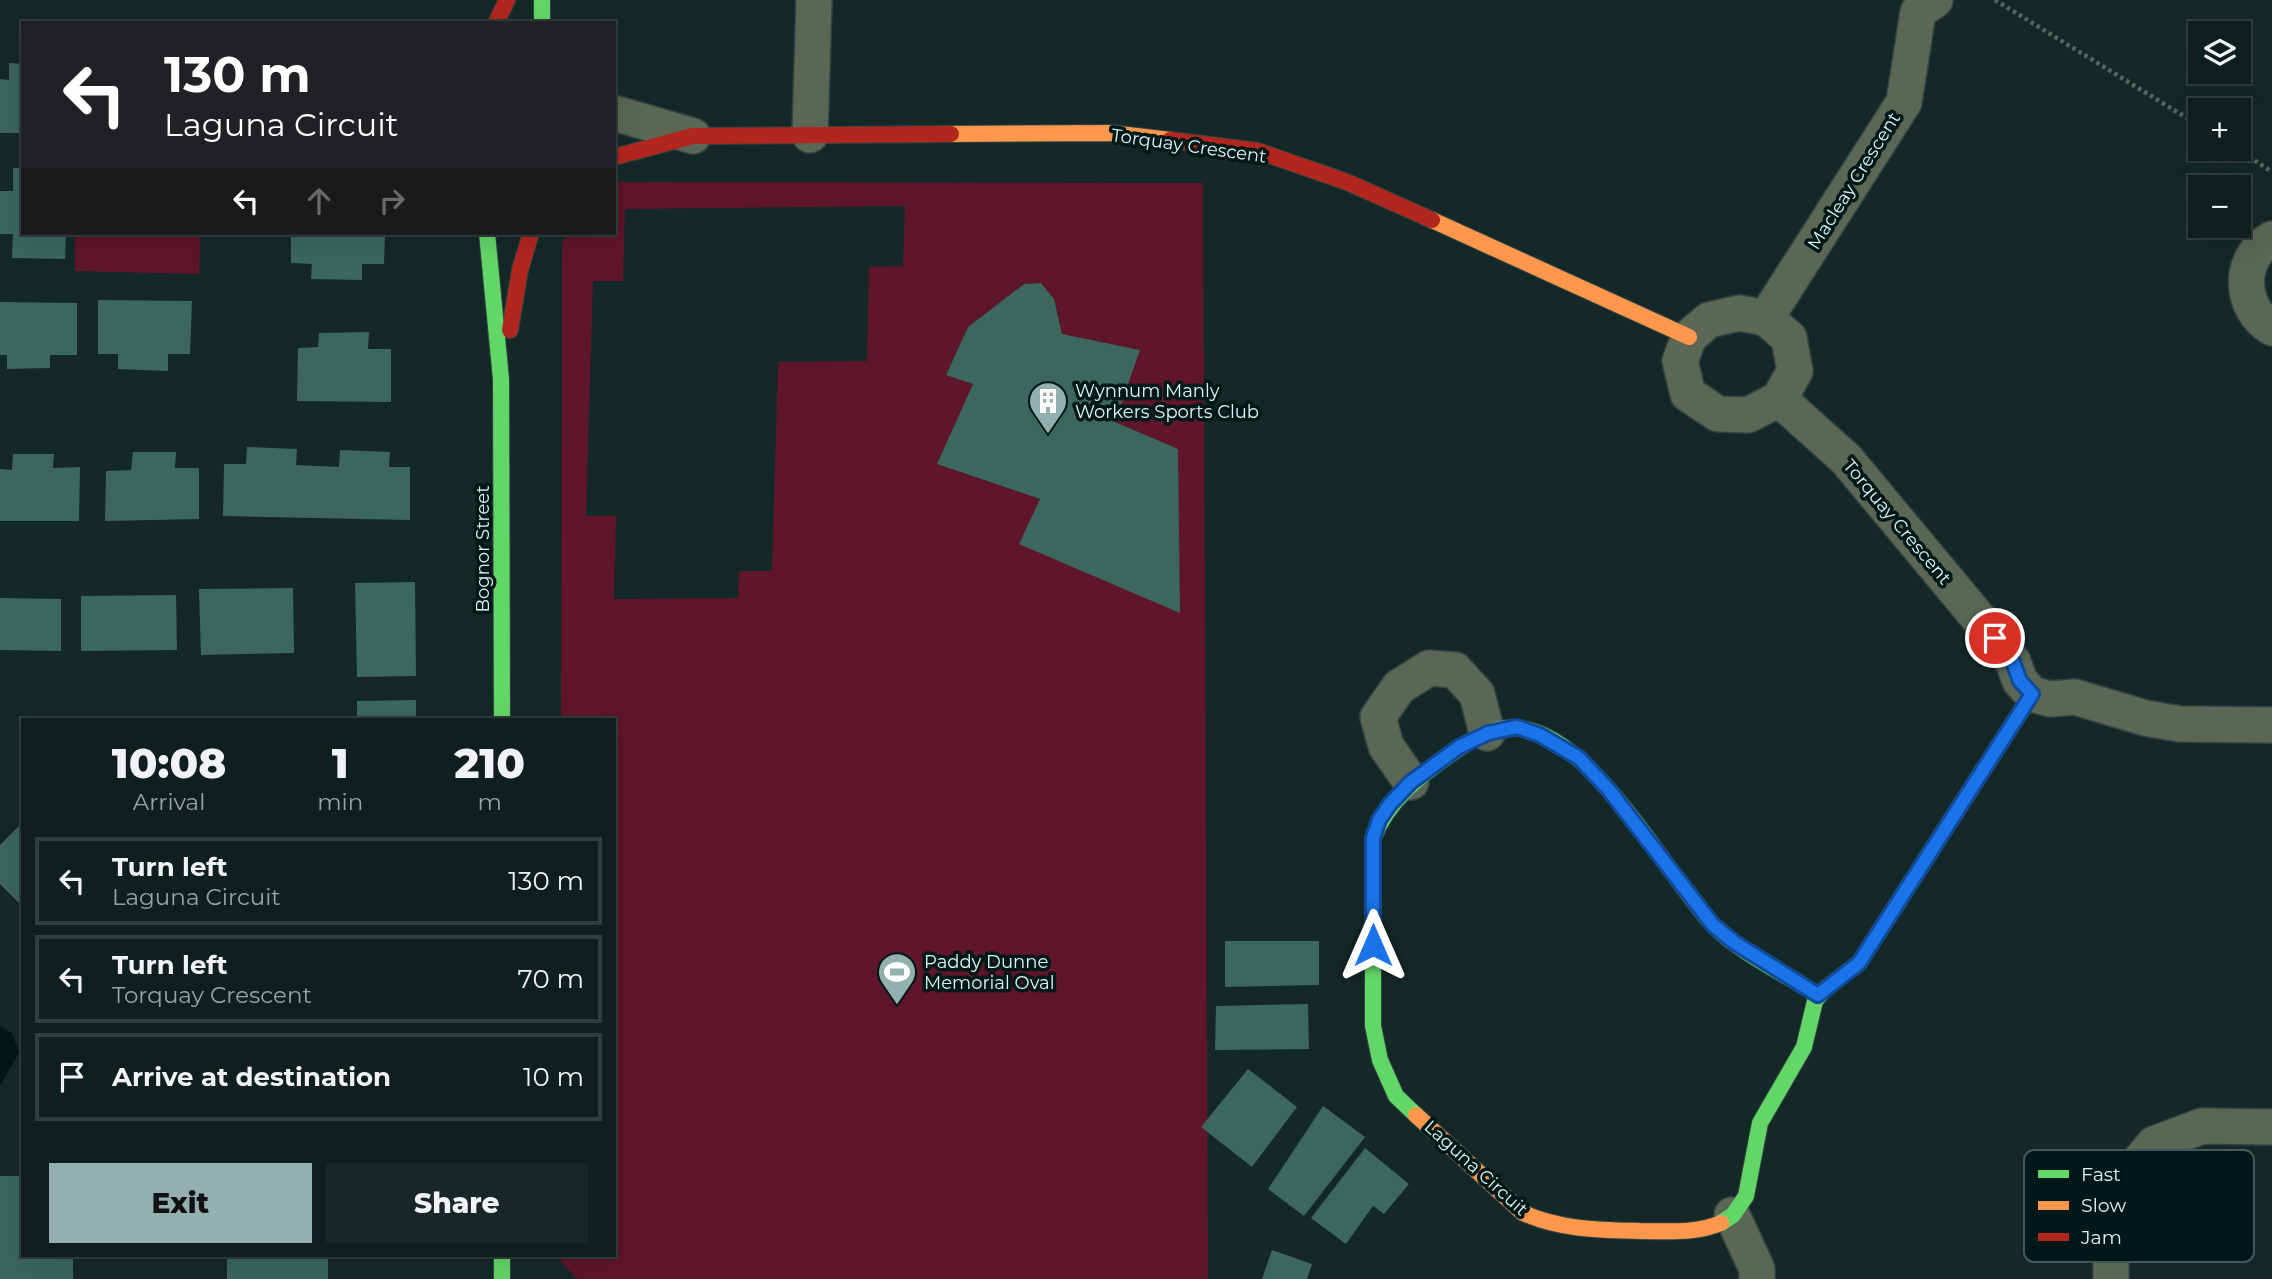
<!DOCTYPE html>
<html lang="en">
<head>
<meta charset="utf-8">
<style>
  body { margin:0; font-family:Montserrat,sans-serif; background:#182726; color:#f1f3f6; height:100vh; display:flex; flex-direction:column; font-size:26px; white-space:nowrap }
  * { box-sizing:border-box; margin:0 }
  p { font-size:23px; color:#9ba2a4 }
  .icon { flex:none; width:38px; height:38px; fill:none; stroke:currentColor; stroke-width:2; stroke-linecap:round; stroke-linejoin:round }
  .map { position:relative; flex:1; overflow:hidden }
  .panel { position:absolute; left:21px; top:718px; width:595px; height:539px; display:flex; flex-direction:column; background:#0f1f1d; border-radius:0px; box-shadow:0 7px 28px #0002,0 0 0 2px #2f3d3b }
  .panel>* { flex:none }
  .hud { position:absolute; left:21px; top:21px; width:595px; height:214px; border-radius:0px; box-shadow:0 7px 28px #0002,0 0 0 2px #2f3d3b; background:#202124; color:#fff; overflow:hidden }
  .fabs { position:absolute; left:2188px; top:21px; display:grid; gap:14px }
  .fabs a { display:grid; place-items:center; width:63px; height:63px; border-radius:0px; background:#0f1f1d; box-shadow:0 7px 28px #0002,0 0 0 2px #2f3d3b; font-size:35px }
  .pin { position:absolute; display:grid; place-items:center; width:60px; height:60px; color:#fff; margin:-30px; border:4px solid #fff; border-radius:50%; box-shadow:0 2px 7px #0007 }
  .me { position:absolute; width:77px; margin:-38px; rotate:0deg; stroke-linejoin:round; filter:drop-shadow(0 0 5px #0008) }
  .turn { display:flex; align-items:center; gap:24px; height:147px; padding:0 28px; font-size:32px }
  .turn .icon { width:91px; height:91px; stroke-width:2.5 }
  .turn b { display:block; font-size:49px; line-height:60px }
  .lanes { display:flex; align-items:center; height:66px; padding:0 28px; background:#0003; justify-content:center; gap:35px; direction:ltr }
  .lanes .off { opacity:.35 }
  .eta { display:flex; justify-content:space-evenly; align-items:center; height:119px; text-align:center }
  .eta b { font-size:42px; font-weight:800; line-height:49px }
  .primary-button { display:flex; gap:14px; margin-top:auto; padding:14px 28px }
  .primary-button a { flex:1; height:80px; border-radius:0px; background:#93b0ae; color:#111; font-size:28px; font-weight:800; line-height:80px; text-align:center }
  .primary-button a+a { background:#182726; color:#f1f3f6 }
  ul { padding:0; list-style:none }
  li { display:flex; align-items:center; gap:21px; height:88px; margin:0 14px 10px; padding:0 14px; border:4px solid #2f3d3b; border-radius:0px }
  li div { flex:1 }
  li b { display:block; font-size:26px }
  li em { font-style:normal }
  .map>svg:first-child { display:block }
  .green { fill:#5f152a; fill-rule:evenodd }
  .water { fill:#031716 }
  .building { fill:#3d665d }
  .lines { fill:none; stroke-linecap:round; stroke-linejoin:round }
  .street-casing { stroke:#314442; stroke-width:38 }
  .fast-casing { stroke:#314442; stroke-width:18 }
  .slow-casing { stroke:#314442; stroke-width:18 }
  .jam-casing { stroke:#314442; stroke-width:18 }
  .path { stroke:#57655c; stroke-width:4.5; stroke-dasharray:3.5 3.5; stroke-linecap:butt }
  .street { stroke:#5b6654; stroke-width:35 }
  .fast { stroke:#63d668; stroke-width:16 }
  .slow { stroke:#ff974d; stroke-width:16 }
  .jam { stroke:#b3261e; stroke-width:16 }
  .route-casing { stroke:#114b97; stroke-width:18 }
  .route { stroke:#1a73e8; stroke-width:12 }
  .labels { text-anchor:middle; stroke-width:7; stroke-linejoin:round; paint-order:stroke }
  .street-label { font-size:18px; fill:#d7f8f6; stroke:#001817 }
  .poi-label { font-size:18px; fill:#d7f8f6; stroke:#001817; text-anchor:start }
  .key { fill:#001817; stroke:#405b5a; stroke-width:2 }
  .key-label { font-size:19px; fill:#d7f8f6 }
</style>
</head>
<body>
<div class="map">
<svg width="2272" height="1279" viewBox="0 0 2272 1279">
  <rect width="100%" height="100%" fill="#142927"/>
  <g class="green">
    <path d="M618 182 1203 183 1208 1279H577L561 1262V1255H614V719H561L562 242 571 233H614V186ZM905 206 903 266 869 267 867 361 778 362 772 571H739L738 598 614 599 616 516H586L593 281H623L625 209ZM1041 283 1054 299 1062 334 1140 350 1115 422 1178 449 1179 612 1040 499 937 464 973 384 946 375 968 327 1024 284Z"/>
    <path d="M75 233H201L199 274 75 271Z"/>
  </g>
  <path class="water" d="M0 1026 12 1033 19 1052 0 1086Z"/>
  <g class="building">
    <path d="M9 63 23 64V133H0V79L9 80Z"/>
    <path d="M13 168H23V233H66L65 259 12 258 13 234H0V191H13Z"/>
    <path d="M291 233H385L384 264H362V280L311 279 312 264 291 263Z"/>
    <path d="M1041 283 1054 299 1062 334 1140 350 1115 422 1178 449 1180 613 1019 544 1040 499 937 464 973 384 946 375 968 327 1024 284Z"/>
    <path d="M98 300 192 301 190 354H168V371L118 369V354H98Z"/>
    <path d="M0 302 77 303V355H50V368L7 369V355H0Z"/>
    <path d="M369 332 368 349H391V402L297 401 298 348 318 347 319 333Z"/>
    <path d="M247 447 297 449 296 465 339 467 340 450 390 452 389 467H410V520L223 516 224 464H246Z"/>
    <path d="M133 452H176L175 468H199V519L105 521 106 471 131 470Z"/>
    <path d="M13 454H54L53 468 80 467 79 521H0V469L12 470Z"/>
    <path d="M415 582 416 676 357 677 355 583Z"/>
    <path d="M293 588 294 653 201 655 199 589Z"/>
    <path d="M176 595 177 650 81 651V596Z"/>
    <path d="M0 598 61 599V651L0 650Z"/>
    <path d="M416 700V719H357V701Z"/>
    <path d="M19 826 23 830V907L0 884V845Z"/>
    <path d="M1225 941H1319V985L1225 987Z"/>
    <path d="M1308 1004 1309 1049 1215 1050 1216 1006Z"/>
    <path d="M1248 1069 1297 1107 1252 1167 1201 1127Z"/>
    <path d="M1323 1106 1365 1137 1304 1216 1268 1189Z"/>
    <path d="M1365 1148 1409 1184 1384 1214 1373 1206 1346 1244 1311 1218Z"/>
    <path d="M0 1176H23V1255H73V1279H0Z"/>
    <path d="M1272 1250 1312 1264 1307 1279H1262Z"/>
    <rect x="227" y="1255" width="101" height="24"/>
  </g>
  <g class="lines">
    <defs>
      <g id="street">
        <path d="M614 113 693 136"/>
        <path d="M810 135 814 0"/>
        <path d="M2272 239C2237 258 2239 308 2272 328"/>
        <path d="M1739 313 1766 318 1789 338 1795 371 1779 399 1748 415 1718 414 1688 394 1680 361 1689 337 1709 320Z"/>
        <path d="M1766 318 1904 102 1918 12 1935 0"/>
        <path d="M1779 399 1846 459 1995 638 2013 662 2020 681 2032 694 2050 699 2075 697 2145 718 2180 724 2272 725"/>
        <path d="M1411 782 1386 746 1378 717 1399 687 1429 668 1455 670 1477 694 1487 733"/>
        <path d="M1732 1215 1757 1269V1279"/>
        <path d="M2111 1279V1224L2124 1180 2154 1144 2202 1126 2272 1127"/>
      </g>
      <g id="fast">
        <path d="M542 0V23"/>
        <path d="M487 233 501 379 502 719"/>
        <path d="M1416 1115 1396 1096 1380 1060 1373 1026V838C1389 800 1418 777 1451 754 1467 742 1487 729 1508 728 1586 722 1665 873 1712 924 1737 951 1786 975 1818 995"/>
        <path d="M1721 1223 1733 1215 1746 1196 1760 1123 1804 1047 1815 1001 1825 989 1859 963 2032 694"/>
        <path d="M502 1255V1279"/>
      </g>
      <g id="slow">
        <path d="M951 134 1111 133 1170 140"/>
        <path d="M1432 220 1689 337"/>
        <path d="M1416 1115 1523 1213C1562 1230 1599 1230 1640 1231 1668 1231 1695 1234 1721 1223"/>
      </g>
      <g id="jam">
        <path d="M496 23 507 0"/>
        <path d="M1170 140 1258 151 1347 182 1432 220"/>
        <path d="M614 157 693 136 951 134"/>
        <path d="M510 330 520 270 531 233"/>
      </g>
    </defs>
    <use href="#street" class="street-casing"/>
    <use href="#fast" class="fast-casing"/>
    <use href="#slow" class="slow-casing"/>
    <use href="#jam" class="jam-casing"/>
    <g class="path">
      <path d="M1995 0 2200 126"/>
      <path d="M2237 149 2272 172"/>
    </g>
    <use href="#street" class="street"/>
    <use href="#fast" class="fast"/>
    <use href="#slow" class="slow"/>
    <use href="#jam" class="jam"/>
  </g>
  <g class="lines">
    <defs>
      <path id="route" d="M1373 945V838L1379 820 1390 804 1411 782 1459 747 1488 733 1517 727 1540 735 1579 758 1609 790 1713 925 1735 943 1818 995 1859 963 2032 694 2020 681 2013 662 1995 638"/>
    </defs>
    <use href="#route" class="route-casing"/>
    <use href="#route" class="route"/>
  </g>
  <defs>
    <symbol id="building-pin" viewBox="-11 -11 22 30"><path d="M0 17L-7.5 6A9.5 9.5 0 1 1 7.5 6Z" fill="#93b0ae" stroke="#001817"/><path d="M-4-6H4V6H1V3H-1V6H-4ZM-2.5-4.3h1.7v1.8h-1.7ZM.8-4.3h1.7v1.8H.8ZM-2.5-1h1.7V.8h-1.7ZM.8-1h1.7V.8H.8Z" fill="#fff"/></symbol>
    <symbol id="stadium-pin" viewBox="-11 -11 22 30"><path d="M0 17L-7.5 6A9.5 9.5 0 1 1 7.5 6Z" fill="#93b0ae" stroke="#001817"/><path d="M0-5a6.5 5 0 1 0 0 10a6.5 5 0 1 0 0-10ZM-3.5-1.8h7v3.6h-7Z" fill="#fff"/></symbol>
  </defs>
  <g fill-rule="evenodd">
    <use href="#building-pin" x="1026" y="379" width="44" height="60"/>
    <use href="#stadium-pin" x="875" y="950" width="44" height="60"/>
  </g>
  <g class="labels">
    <g class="street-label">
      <text transform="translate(1189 146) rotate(8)" y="6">Torquay Crescent</text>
      <text transform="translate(1854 181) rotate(-58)" y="6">Macleay Crescent</text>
      <text transform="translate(1897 522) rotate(50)" y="6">Torquay Crescent</text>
      <text transform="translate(483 549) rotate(-90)" y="6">Bognor Street</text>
      <text transform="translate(1476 1168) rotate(42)" y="6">Laguna Circuit</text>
    </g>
    <g class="poi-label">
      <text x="1075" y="397">Wynnum Manly<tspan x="1075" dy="21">Workers Sports Club</tspan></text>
      <text x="924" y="968">Paddy Dunne<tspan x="924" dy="21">Memorial Oval</tspan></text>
    </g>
  </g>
  <rect x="2024" y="1150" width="230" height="112" rx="10" class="key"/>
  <rect x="2038" y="1170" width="31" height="8" fill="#63d668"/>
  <rect x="2038" y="1201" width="31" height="9" fill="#ff974d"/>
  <rect x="2038" y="1233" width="31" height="8" fill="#b3261e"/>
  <g class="key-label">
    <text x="2081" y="1181">Fast</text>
    <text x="2081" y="1212">Slow</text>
    <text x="2081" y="1244">Jam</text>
  </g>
</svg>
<div class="fabs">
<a><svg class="icon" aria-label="layers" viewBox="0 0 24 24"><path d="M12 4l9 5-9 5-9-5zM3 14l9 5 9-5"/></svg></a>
<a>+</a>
<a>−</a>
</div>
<div class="pin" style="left:1995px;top:638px;background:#d93025"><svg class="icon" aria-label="arrive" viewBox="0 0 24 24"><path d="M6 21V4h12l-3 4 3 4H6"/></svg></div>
<svg class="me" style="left:1373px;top:945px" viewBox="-20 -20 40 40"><path d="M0-17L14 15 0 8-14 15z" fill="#1a73e8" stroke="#fff" stroke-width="4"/></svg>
<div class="hud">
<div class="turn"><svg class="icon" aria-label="left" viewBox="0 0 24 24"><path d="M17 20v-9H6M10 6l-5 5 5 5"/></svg><div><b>130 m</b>Laguna Circuit</div></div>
<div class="lanes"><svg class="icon" aria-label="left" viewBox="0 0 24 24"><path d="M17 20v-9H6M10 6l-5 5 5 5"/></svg><svg class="icon off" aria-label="ahead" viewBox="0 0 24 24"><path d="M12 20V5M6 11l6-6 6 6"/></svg><svg class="icon off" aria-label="right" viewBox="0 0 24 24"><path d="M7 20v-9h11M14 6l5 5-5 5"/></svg></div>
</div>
<section class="panel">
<div class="eta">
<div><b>10:08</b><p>Arrival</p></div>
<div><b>1</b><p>min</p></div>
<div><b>210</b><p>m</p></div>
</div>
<ul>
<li><svg class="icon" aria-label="left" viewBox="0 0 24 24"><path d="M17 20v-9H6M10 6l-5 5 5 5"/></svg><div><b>Turn left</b><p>Laguna Circuit</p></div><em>130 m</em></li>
<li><svg class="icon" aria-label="left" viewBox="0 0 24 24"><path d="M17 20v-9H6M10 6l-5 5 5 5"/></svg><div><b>Turn left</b><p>Torquay Crescent</p></div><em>70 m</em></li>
<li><svg class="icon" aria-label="arrive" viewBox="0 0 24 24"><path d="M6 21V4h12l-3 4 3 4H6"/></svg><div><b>Arrive at destination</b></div><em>10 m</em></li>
</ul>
<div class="primary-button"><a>Exit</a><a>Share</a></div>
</section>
</div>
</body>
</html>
